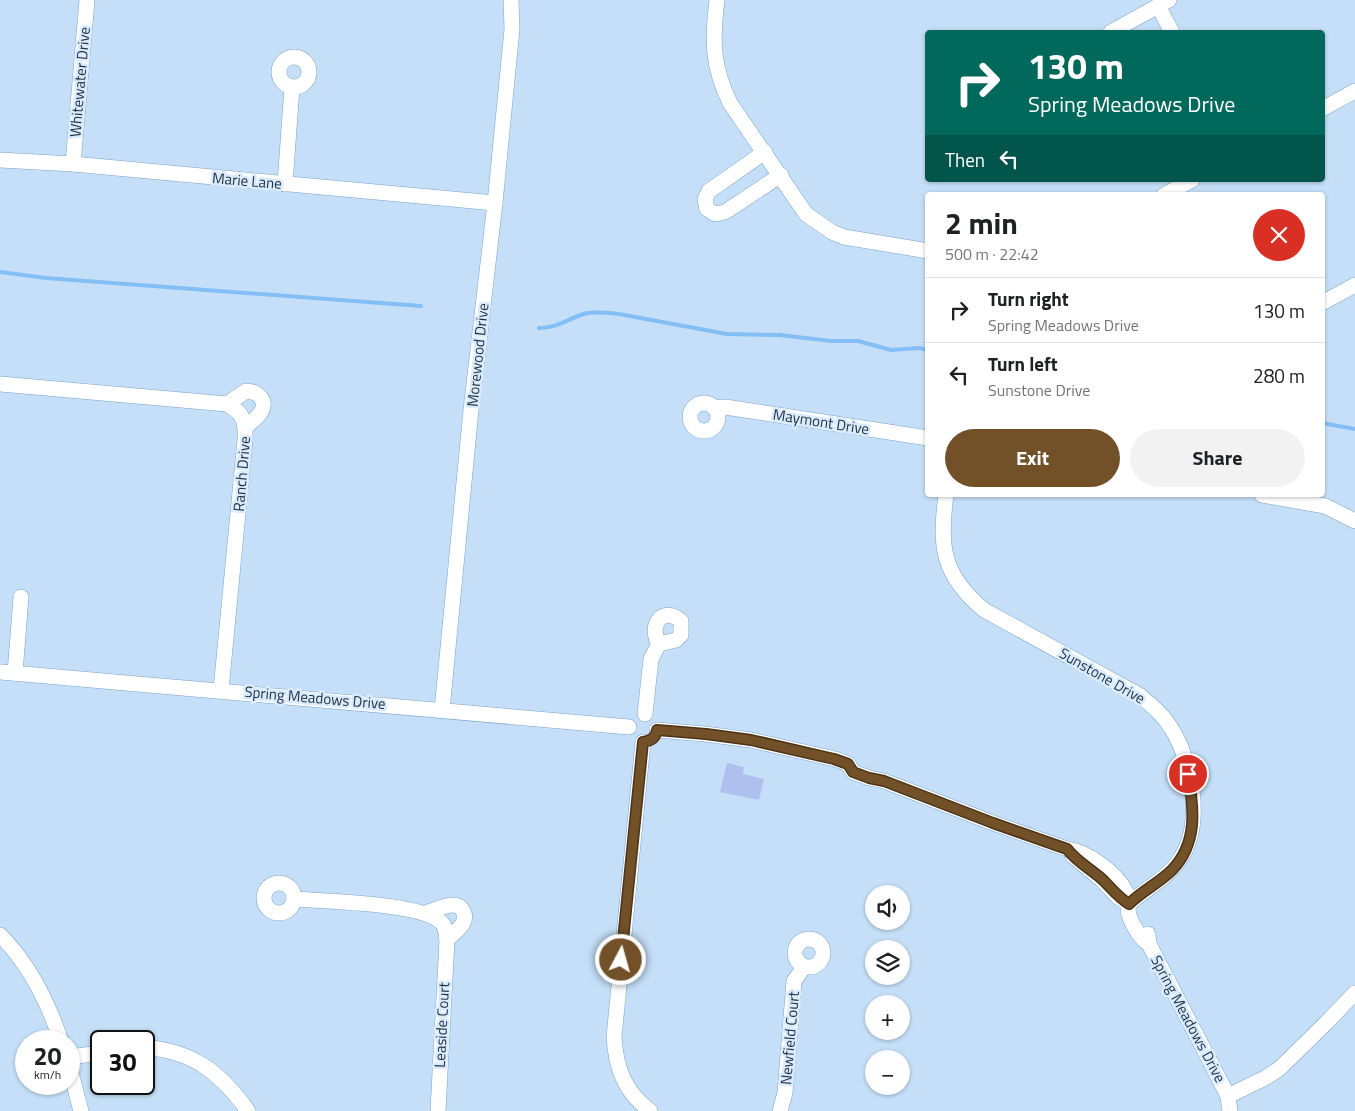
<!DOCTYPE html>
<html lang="en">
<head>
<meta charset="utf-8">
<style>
  body { margin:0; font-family:"Titillium Web",sans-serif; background:#f2f2f2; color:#202124; height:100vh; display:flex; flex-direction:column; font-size:19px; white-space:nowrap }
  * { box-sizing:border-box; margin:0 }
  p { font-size:16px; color:#757577 }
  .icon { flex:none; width:28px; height:28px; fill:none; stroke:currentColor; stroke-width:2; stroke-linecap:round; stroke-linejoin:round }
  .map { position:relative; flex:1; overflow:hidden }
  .details { position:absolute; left:925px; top:192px; width:400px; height:305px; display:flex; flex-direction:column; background:#fff; border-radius:5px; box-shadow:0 1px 4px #0004 }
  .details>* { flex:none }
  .hud { position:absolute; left:925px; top:30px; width:400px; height:152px; border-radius:5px; box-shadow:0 1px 4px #0004; background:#00695c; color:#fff; overflow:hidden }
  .fabs { position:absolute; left:865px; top:885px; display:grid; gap:10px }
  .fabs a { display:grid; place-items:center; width:45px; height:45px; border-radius:50%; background:#fff; box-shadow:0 1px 4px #0004; font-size:25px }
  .speed { position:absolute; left:15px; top:1030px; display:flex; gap:10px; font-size:25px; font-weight:700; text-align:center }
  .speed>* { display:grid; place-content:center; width:65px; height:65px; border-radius:50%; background:#fff; box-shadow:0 1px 4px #0004; line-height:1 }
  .speed small { font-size:12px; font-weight:400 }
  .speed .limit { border:2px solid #111; border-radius:8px; background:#fff; color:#111 }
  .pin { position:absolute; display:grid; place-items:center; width:42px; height:42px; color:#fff; margin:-21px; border:2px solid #fff; border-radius:50%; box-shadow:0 1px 5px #0007 }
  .me { position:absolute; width:55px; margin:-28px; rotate:6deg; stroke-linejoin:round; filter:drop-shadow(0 0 4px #0008) }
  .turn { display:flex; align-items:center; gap:18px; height:105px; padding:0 20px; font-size:22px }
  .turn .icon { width:65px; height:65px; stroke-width:2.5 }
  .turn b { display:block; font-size:35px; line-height:42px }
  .then { display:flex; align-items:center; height:48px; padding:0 20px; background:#0003; gap:10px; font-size:19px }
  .round { display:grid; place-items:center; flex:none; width:52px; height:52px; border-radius:26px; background:#f2f2f2 }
  .head { display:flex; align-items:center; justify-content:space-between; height:85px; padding:0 20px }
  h1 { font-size:30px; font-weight:700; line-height:38px }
  .action { display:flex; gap:10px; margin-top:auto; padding:10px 20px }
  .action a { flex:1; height:58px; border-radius:30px; background:#725028; color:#fff; font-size:20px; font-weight:700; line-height:58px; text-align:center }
  .action a+a { background:#f2f2f2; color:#202124 }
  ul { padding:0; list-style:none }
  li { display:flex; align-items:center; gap:15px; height:65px; padding:0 20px; border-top:1px solid #e0e0e0 }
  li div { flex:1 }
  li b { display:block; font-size:19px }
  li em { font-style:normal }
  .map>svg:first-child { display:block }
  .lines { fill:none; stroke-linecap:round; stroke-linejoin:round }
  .stream { stroke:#83bef5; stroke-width:4 }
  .building { fill:#afc0ee }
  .minor-casing { stroke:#7aa4cc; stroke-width:16 }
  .minor { stroke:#fff; stroke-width:15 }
  .route-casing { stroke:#4a341a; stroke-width:12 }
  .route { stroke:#725028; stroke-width:9 }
  .labels { text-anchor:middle; stroke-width:5; stroke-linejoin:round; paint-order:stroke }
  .street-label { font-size:15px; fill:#1f3040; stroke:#d9ebfc }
</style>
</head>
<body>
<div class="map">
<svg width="1355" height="1111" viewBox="0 0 1355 1111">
  <rect width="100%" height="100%" fill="#c5dff8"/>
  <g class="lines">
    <g class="stream">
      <path d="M0 272 46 278 421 306"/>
      <path d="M539 328C558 328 567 319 584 314 595 311 608 313 619 314L727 334 780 335 831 341H858L891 350 919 348 928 350"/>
      <path d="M1322 423 1355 429"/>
    </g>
  </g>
  <path class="building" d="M727 763 744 767 743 774 764 779 759 800 720 792Z"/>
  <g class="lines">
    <defs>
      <g id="minor">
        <path d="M717 0C712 40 712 66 730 103L806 214 832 232 844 237 928 251"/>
        <path d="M1158 6 1172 32"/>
        <path d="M1111 32 1169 0"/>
        <circle cx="294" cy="72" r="15"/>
        <path d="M1322 109 1355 91"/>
        <path d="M765 152 709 191 705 199 707 209 715 214 725 212 781 175"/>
        <path d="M0 160 73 164 495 203"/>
        <path d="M73 164 87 0"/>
        <path d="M285 184 292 87"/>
        <path d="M1164 195 1192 180"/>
        <path d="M1322 303 1355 285"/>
        <path d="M0 384 227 404C244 413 246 422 245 440L221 690"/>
        <circle cx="704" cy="417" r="14"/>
        <path d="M227 404 246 391C258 391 268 401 261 412 257 418 251 422 246 427"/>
        <path d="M714 408 725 407 928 438"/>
        <path d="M946 495C939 546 942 575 984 610L1139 695C1151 705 1163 714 1171 728 1192 760 1204 825 1180 859 1167 879 1146 888 1129 904"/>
        <path d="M1262 495 1325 506 1355 521"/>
        <path d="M0 672 629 727"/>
        <path d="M15 673 21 597"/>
        <path d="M442 710 471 410 495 203 512 29 511 0"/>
        <path d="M645 714 651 659 659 644C648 626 662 605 681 621V635L676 640 659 644"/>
        <path d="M657 730 705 734 751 740 835 759 848 764 853 772 869 778 884 781 993 823 1067 849C1088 852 1117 873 1126 892 1129 900 1127 908 1129 915 1132 925 1140 938 1149 944"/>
        <path d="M643 742 614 1037C616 1068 624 1091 650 1111"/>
        <path d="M1073 856 1102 880 1118 897 1123 900"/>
        <circle cx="279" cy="898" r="15"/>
        <path d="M294 899C324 901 421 903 441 922 446 926 446 934 447 940L438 1111"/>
        <path d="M426 913C434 910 445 905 453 905 457 905 461 907 463 911 470 923 454 932 447 940"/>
        <path d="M1148 934 1149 944 1228 1096 1230 1111"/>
        <path d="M0 935C30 965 48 1002 61 1041"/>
        <circle cx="809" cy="953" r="14"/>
        <path d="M144 1047C193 1051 220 1072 248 1111"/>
        <path d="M69 1057 101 1053"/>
        <path d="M69 1065 81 1111"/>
        <path d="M1228 1096 1265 1078 1279 1069 1326 1023 1355 993"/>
        <path d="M780 1111 785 1093 794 981 804 967"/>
      </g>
    </defs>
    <use href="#minor" class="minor-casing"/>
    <use href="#minor" class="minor"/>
  </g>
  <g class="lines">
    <defs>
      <path id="route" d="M621 960 643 742C651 741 656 737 657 730L706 734 751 740 834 759 848 764 853 772 869 778 884 781 993 823 1067 849C1077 862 1091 869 1103 880 1112 889 1118 897 1129 904 1142 891 1159 883 1172 870 1198 843 1194 808 1188 774"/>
    </defs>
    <use href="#route" class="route-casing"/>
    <use href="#route" class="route"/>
  </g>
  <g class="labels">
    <g class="street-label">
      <text transform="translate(80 82) rotate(-85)" y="5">Whitewater Drive</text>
      <text transform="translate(247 181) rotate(5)" y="5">Marie Lane</text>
      <text transform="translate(478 355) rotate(-84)" y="5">Morewood Drive</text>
      <text transform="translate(821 422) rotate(9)" y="5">Maymont Drive</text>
      <text transform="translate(242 474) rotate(-85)" y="5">Ranch Drive</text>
      <text transform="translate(1102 676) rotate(30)" y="5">Sunstone Drive</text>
      <text transform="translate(315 698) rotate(5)" y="5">Spring Meadows Drive</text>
      <text transform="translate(1188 1019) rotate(62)" y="5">Spring Meadows Drive</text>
      <text transform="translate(442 1025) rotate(-87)" y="5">Leaside Court</text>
      <text transform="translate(790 1038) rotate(-85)" y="5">Newfield Court</text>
    </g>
  </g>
</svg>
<div class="fabs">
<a><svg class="icon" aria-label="sound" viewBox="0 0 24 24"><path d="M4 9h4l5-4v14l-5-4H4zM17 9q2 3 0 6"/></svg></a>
<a><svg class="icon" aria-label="layers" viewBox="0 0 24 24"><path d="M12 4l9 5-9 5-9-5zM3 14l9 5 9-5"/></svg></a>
<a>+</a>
<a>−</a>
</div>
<div class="speed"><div>20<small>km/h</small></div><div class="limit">30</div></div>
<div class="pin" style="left:1188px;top:774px;background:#d93025"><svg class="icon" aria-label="arrive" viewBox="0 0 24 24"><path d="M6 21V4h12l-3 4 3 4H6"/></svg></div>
<svg class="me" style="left:621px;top:960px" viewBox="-20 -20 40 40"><circle r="17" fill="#725028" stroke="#fff" stroke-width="3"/><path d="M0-11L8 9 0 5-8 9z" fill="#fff"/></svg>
<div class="hud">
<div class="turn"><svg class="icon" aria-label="right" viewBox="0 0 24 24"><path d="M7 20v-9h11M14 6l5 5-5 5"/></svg><div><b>130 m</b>Spring Meadows Drive</div></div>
<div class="then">Then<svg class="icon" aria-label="left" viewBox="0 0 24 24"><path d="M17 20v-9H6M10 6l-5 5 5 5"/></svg></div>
</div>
<section class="details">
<div class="head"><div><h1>2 min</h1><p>500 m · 22:42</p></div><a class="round" style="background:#d93025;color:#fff"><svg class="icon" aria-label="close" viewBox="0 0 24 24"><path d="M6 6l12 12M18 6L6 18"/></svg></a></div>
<ul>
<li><svg class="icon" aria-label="right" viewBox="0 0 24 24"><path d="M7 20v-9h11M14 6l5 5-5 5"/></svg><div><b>Turn right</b><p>Spring Meadows Drive</p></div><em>130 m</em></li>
<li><svg class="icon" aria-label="left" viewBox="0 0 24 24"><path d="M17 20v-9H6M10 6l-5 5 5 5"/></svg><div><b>Turn left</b><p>Sunstone Drive</p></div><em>280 m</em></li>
</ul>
<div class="action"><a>Exit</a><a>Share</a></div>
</section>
</div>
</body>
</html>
